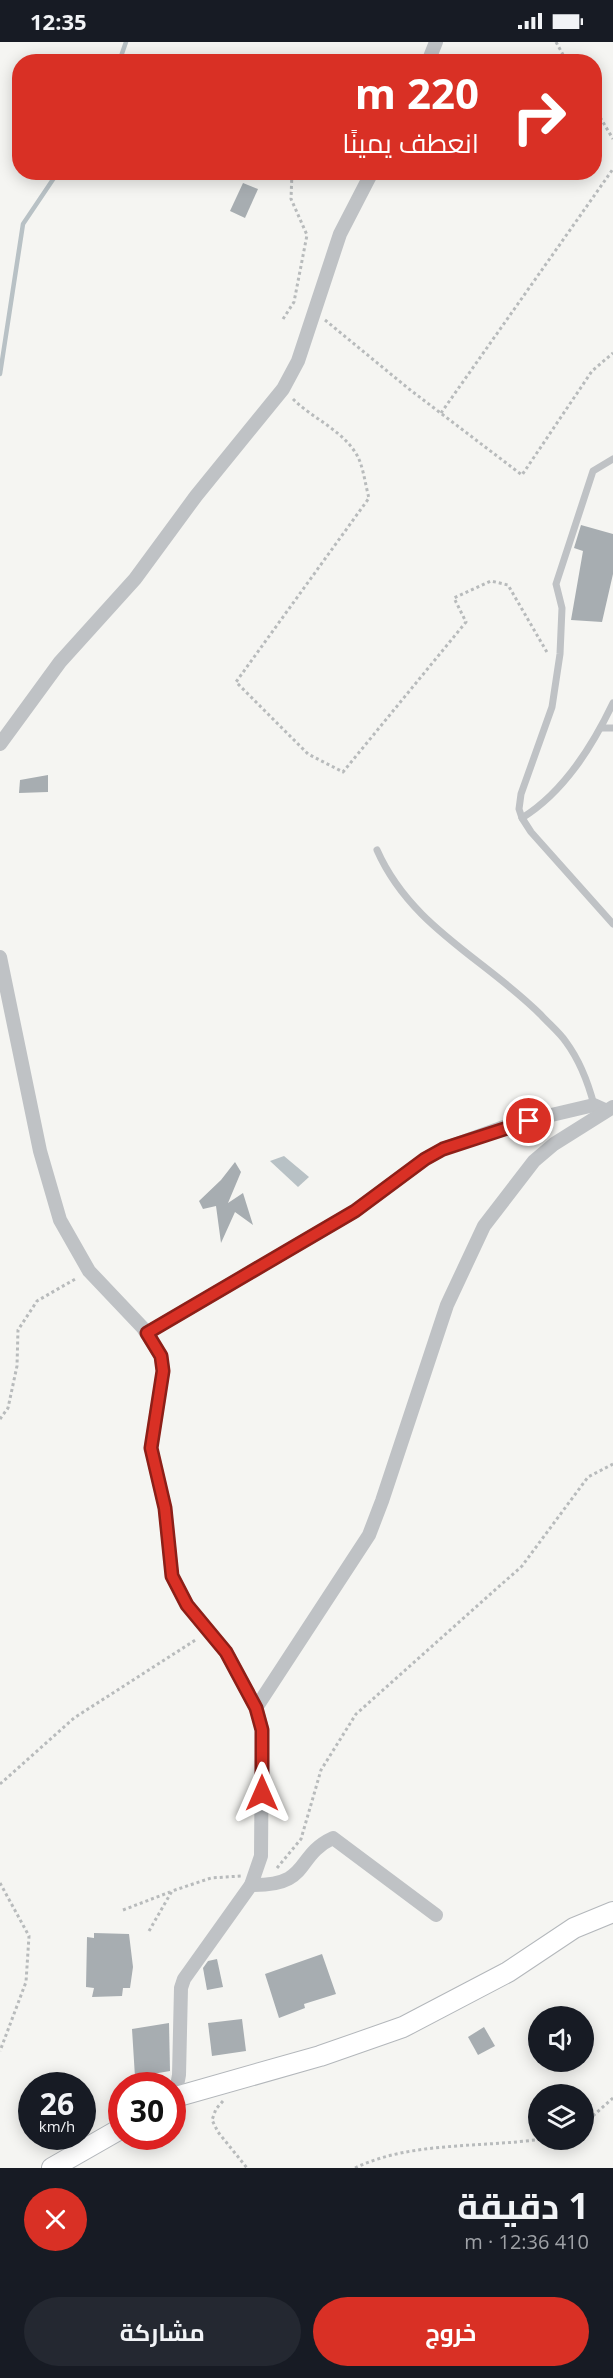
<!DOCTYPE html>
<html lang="ar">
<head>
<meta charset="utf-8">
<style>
  body { margin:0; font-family:"Open Sans",Cairo,sans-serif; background:#242831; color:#f1f3f6; direction:rtl; height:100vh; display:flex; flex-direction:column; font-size:22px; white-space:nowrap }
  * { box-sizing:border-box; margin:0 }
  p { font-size:20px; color:#9ea1a6 }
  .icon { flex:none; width:33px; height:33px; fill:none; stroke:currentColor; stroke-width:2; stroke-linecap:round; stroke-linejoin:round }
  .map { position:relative; height:2126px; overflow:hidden; direction:ltr }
  .details { display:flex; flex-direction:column; background:#171b24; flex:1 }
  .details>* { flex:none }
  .banner { position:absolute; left:12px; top:12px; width:590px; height:126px; border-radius:24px; box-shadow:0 3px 15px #0003; direction:rtl; background:#d93025; color:#fff; overflow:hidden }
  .tools { position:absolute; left:528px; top:1964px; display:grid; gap:12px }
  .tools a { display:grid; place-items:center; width:66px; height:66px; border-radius:50%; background:#171b24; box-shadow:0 3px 15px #0003; font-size:30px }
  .speed { position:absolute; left:18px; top:2030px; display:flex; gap:12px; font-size:30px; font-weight:700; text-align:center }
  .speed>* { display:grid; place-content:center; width:78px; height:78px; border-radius:50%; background:#171b24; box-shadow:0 3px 15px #0003; line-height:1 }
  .speed small { font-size:15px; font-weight:400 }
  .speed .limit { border:9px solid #d22; background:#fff; color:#111 }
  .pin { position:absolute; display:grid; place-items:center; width:51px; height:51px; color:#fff; margin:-26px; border:3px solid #fff; border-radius:50%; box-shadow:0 2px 6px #0007 }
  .me { position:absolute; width:66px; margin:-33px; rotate:0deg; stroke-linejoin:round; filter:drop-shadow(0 0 4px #0008) }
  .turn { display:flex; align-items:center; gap:21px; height:126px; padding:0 24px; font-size:27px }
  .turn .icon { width:78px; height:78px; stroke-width:2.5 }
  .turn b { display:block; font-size:42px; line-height:51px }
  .round { display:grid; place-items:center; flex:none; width:63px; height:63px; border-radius:32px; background:#242831 }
  .headline { display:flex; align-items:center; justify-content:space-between; height:102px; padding:0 24px }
  h1 { font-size:36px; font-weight:700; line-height:45px }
  .cta { display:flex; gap:12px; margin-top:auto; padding:12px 24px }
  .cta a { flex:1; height:69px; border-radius:36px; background:#d93025; color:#fff; font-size:24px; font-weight:700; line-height:69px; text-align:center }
  .cta a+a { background:#242831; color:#f1f3f6 }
  .status { display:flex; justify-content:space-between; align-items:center; height:42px; padding:0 30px; background:#171b24; direction:ltr }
  .status svg { height:16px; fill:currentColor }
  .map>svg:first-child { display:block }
  .water { fill:#b8c1c5 }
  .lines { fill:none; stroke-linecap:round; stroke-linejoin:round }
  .stream { stroke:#b8c1c5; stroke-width:4.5 }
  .building { fill:#a7adb1 }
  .secondary-casing { stroke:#b3b7bb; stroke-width:22 }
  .path { stroke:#b8bbbc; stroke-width:3; stroke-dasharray:3 3; stroke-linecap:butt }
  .lane { stroke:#bfc2c5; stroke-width:7 }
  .street { stroke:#bfc2c5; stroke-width:14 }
  .secondary { stroke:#fff; stroke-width:20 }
  .route-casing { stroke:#8d1f18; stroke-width:15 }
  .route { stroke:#d93025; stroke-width:10 }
</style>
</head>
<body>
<div class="status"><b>12:35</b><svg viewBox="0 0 49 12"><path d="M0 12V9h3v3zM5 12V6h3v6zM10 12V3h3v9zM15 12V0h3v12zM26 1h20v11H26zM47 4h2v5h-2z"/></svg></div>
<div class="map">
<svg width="613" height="2126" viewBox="0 0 613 2126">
  <rect width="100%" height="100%" fill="#f5f5f2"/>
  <path class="water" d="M284 1114 309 1135 298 1145 270 1119Z"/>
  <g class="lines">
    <g class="stream">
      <path d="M119 20 126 0"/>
      <path d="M0 332 23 182 58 130"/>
    </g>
  </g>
  <g class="building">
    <path d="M243 141 258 147 245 176 230 169Z"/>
    <path d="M581 483 613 492V532L602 580 571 578 583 509 574 506Z"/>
    <path d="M48 733V750L19 751 20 738Z"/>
    <path d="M235 1120 241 1130 228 1161 243 1151 253 1183 235 1170 221 1201 216 1164 203 1167 199 1159 221 1138Z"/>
    <path d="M94 1891 129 1892 133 1925 130 1946H123L122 1954 92 1955 94 1946 86 1945 87 1895 94 1896Z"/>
    <path d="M322 1912 336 1952 304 1962 305 1966 279 1976 265 1932Z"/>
    <path d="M217 1917 223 1945 207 1948 203 1926 208 1919Z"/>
    <path d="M242 1977 246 2009 212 2014 208 1981Z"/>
    <path d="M169 1981 170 2029 135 2035 132 1987Z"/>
    <path d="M484 1985 495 2004 478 2013 468 1995Z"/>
  </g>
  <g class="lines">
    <defs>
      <g id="secondary">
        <path d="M172 2056 320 2014 403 1985 508 1930 574 1886 613 1870"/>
        <path d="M52 2126 122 2086"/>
      </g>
    </defs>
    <use href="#secondary" class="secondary-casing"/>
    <g class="path">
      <path d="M556 0 567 20"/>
      <path d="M594 65 613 97"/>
      <path d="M283 277 294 260 307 193 291 157 292 130"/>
      <path d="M325 278 409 347 522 433 592 329 613 311"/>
      <path d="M293 357C312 376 340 387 355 410 363 421 365 442 369 456L236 640 308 712 343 730 466 580 454 556 491 539 508 543 548 612"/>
      <path d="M441 371 613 127"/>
      <path d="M0 1377 8 1366 17 1324 18 1288 37 1259 77 1236"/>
      <path d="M0 1742 74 1676 197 1597"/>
      <path d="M277 1826 301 1797 321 1728 356 1672 522 1524 588 1435 613 1422"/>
      <path d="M0 1841 29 1894 26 1940 0 2009"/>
      <path d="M123 1868 170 1850"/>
      <path d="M149 1889 172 1849 211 1836 241 1834"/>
      <path d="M223 2059 216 2067 212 2078 218 2090 247 2126"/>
      <path d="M584 2082 613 2056"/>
      <path d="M355 2126C411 2099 481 2106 542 2097"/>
    </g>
    <g class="lane">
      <path d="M613 661C592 705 564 750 522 776L531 790 613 882"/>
      <path d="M601 686H613"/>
      <path d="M522 776 519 767 521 752 552 665 560 612 562 566 556 542 593 429 613 417"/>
      <path d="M377 808C411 885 484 916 541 973 549 982 559 990 566 1000 580 1019 588 1040 594 1063"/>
    </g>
    <g class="street">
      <path d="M428 20 436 0"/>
      <path d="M0 702 60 620 135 537 196 454 283 347 298 319 340 192 372 130"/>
      <path d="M0 915 40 1109 60 1178 89 1229 143 1286 161 1314 163 1329 151 1406 165 1466 172 1534 187 1563 226 1610 256 1666 262 1687 261 1814 251 1843 184 1937 181 1946 179 2033 175 2054"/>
      <path d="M147 1291 355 1169 425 1117 443 1107 509 1083 594 1063 605 1068"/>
      <path d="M256 1666 369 1493 382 1459 447 1263 484 1184 534 1119 554 1102 613 1065"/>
      <path d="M251 1843C312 1844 294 1814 333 1796L436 1873"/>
    </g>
    <use href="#secondary" class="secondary"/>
  </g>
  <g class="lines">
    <defs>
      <path id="route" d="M262 1751V1688L256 1666 226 1610 187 1563 172 1534 165 1466 151 1406 163 1329 161 1314 147 1291 355 1169 425 1117 443 1107 529 1079"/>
    </defs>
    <use href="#route" class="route-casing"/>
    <use href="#route" class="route"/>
  </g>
</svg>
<div class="tools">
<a><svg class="icon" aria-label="sound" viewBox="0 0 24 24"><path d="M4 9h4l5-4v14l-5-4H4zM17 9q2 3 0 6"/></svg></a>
<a><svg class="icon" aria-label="layers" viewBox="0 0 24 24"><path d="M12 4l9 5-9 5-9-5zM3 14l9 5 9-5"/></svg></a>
</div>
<div class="speed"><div>26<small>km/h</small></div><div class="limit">30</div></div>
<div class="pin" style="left:529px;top:1079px;background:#d93025"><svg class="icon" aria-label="arrive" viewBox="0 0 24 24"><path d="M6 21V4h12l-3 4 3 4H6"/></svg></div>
<svg class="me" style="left:262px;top:1751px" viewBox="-20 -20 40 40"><path d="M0-17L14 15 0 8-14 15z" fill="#d93025" stroke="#fff" stroke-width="4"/></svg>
<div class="banner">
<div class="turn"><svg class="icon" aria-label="right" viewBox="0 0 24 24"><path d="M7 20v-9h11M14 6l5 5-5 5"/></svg><div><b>220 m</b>انعطف يمينًا</div></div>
</div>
</div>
<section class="details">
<div class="headline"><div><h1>1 دقيقة</h1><p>410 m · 12:36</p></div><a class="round" style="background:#d93025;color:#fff"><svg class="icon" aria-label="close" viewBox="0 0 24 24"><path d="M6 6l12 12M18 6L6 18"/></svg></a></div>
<div class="cta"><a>خروج</a><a>مشاركة</a></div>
</section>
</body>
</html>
